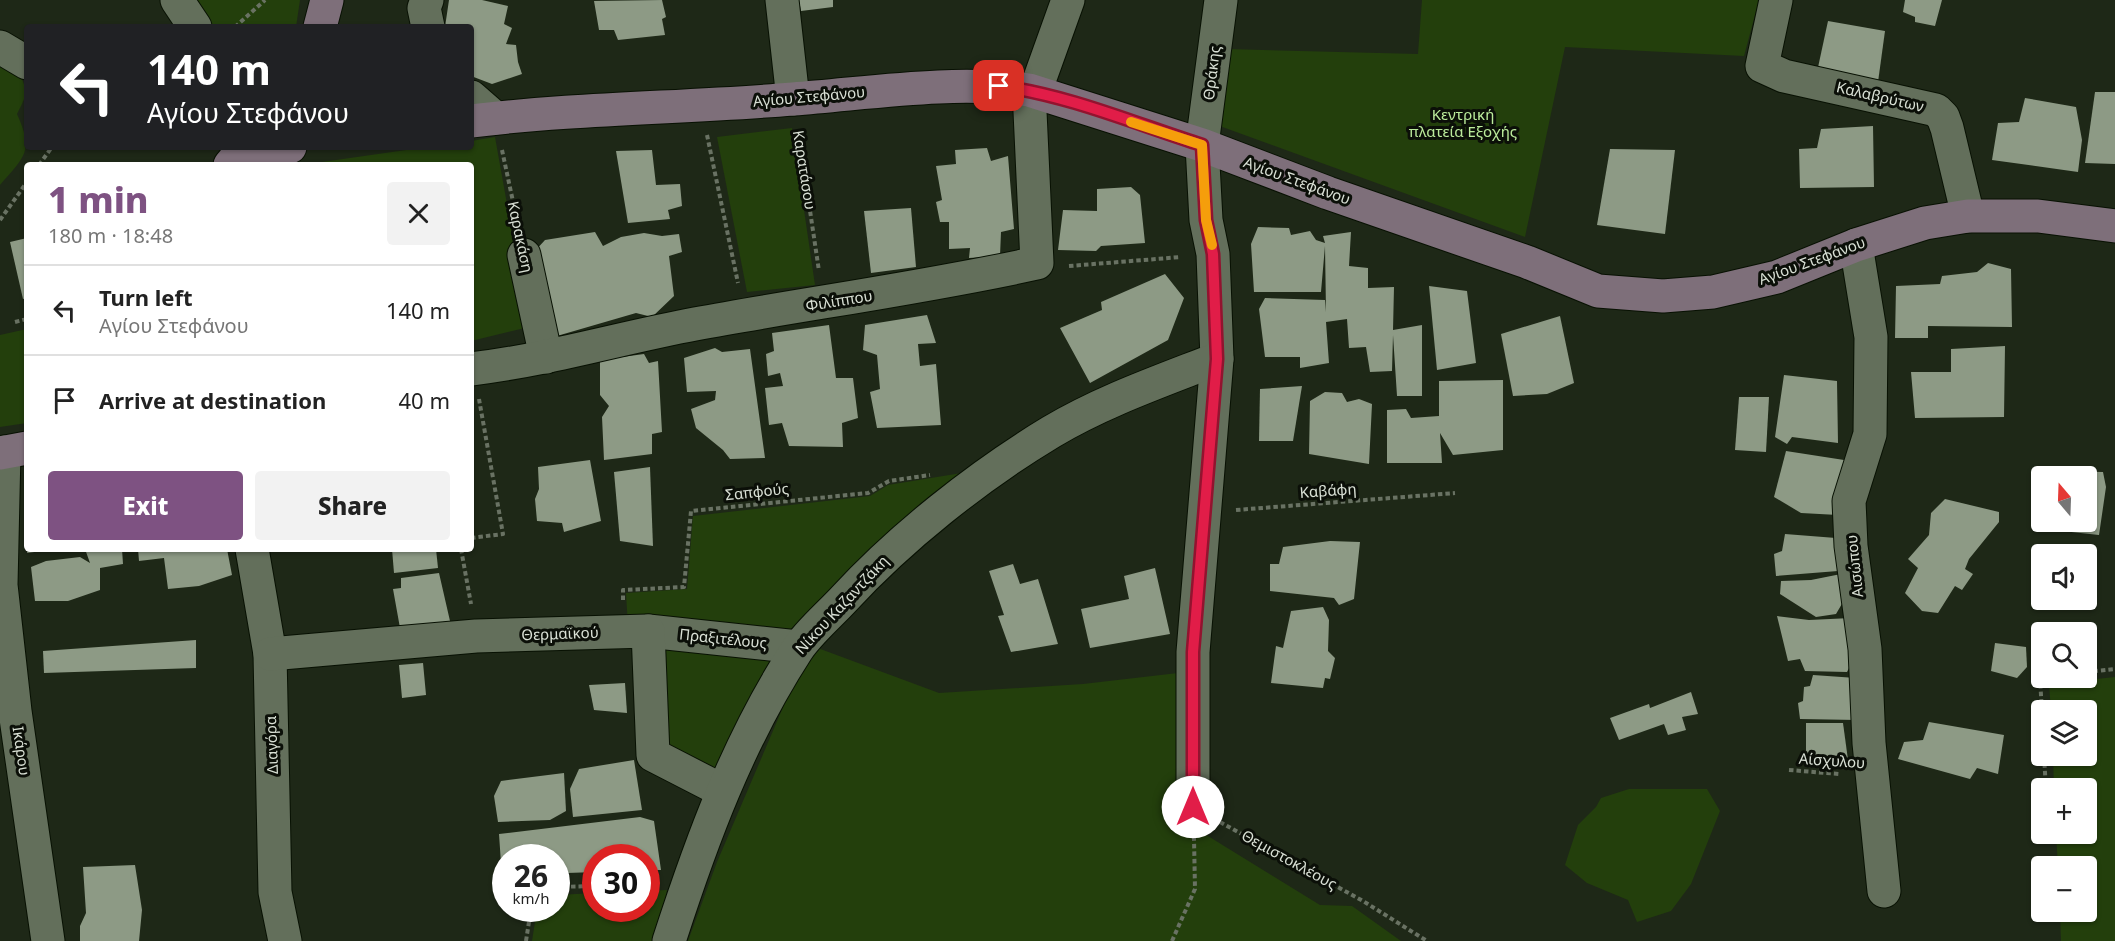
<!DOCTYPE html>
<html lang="en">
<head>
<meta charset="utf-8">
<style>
  body { margin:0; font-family:"Noto Sans",sans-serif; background:#f2f2f2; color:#222; height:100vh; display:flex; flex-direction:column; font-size:22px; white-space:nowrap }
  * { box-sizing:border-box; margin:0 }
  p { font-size:20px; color:#767676 }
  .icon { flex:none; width:33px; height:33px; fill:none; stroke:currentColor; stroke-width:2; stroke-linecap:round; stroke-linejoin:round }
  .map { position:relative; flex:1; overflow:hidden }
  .drawer { position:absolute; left:24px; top:162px; width:450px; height:390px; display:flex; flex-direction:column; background:#fff; border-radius:6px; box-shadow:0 2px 4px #0004 }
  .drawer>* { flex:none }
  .hud { position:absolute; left:24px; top:24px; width:450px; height:126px; border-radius:6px; box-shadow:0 2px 4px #0004; background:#202124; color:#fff; overflow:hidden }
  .needle { width:39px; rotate:341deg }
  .buttons { position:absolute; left:2031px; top:466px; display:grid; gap:12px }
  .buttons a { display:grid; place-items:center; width:66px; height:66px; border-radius:6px; background:#fff; box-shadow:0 2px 4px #0004; font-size:30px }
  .speed { position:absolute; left:492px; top:844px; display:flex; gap:12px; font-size:30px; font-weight:700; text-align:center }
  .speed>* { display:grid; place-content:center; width:78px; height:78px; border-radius:50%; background:#fff; box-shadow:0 2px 4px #0004; line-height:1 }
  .speed small { font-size:15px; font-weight:400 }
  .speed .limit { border:9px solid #d22; background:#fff; color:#111 }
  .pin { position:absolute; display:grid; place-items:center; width:51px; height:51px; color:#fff; margin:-26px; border-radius:12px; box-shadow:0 3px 9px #0006 }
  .me { position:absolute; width:66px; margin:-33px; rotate:0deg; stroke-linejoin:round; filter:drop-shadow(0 0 4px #0008) }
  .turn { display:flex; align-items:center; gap:21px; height:126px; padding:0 24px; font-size:27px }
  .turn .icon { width:78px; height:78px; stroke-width:2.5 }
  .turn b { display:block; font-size:42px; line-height:51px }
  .round { display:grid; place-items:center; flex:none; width:63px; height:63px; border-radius:6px; background:#f2f2f2 }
  .headline { display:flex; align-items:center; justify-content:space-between; height:102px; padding:0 24px }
  h1 { font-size:36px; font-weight:800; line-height:45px; color:#7e5282 }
  .action { display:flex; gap:12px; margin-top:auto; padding:12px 24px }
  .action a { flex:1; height:69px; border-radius:6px; background:#7e5282; color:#fff; font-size:24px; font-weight:800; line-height:69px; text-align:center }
  .action a+a { background:#f2f2f2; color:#222 }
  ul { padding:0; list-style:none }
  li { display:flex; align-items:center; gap:18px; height:90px; padding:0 24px; border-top:2px solid #e0e0e0 }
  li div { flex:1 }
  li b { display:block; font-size:22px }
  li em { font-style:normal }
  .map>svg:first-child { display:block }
  .green { fill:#233f0c }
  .building { fill:#8d9a85 }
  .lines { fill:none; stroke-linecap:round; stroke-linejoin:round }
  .street-casing { stroke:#081103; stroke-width:35 }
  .secondary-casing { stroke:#081103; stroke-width:35 }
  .path { stroke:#697263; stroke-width:4; stroke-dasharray:4.5 3; stroke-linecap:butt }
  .street { stroke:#636f5b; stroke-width:33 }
  .secondary { stroke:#7e6f7a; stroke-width:33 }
  .route-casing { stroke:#92132f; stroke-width:15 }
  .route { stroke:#e11d48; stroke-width:10 }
  .slow { stroke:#f59e0b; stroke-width:10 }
  .labels { text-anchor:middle; stroke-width:6; stroke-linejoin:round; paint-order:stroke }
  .street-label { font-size:15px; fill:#d9e0d5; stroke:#0b0f08 }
  .park-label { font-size:15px; fill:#bbeb9b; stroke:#0b0f08 }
</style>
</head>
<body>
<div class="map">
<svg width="2115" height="941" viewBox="0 0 2115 941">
  <rect width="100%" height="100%" fill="#1e2817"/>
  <g class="green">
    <path d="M183 0H300L296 27H202Z"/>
    <path d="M1422 0H1759L1744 56 1565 47 1525 237 1217 125 1227 49 1418 54Z"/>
    <path d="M0 64 18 70C28 92 28 93 17 114 34 152 25 156 0 185Z"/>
    <path d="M792 128 815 285 747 292 717 137Z"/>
    <path d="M495 137 529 327 471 341V165H301L427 147H471V141Z"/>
    <path d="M27 329V423L0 427V335Z"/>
    <path d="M980 470 794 643 628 627 626 593 687 589 693 516 870 496 888 485Z"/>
    <path d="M655 635 788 651 712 775 659 744Z"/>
    <path d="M815 647 939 693 1083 684 1178 673 1182 820 1320 905 1352 906 1401 941H688L717 862 790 691Z"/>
    <path d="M2115 677V941H2061L2060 912H2086V867H2058L2056 834H2086V789H2054L2053 756H2086V711H2051L2049 684Z"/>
    <path d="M1629 789H1707L1720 811 1691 884 1671 911 1637 922 1628 900 1587 883 1565 865 1578 825 1596 807 1601 798Z"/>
    <path d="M667 890 657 941H532L537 909H556L557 895 595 893 596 909H646L647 891Z"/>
  </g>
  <g class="building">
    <path d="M449 0H482L508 6 504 24 512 28 506 44 516 45 518 62 522 74 492 84 471 76V27H445Z"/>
    <path d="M662 0 666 17 662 19 665 35 618 40 614 30H599L594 1Z"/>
    <path d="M799 0H833V7L801 11Z"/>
    <path d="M1905 0H1942L1935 26 1915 22V17L1903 12Z"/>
    <path d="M1828 21 1885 31 1878 82 1817 72Z"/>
    <path d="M2095 92H2115V164L2085 163Z"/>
    <path d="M2025 98 2076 107 2082 140 2078 172 1992 160 1998 123 2019 122Z"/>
    <path d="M1873 126 1874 187 1800 188 1799 149 1817 148 1821 129Z"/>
    <path d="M987 148 991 161 1008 156 1014 229 1001 232 1000 256 969 258 970 248 949 249V222H940L936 202 942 200 936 166 956 164 955 150Z"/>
    <path d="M1610 149 1675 150 1665 234 1597 225Z"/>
    <path d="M652 150 656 185 680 184 682 206 668 210 670 219 628 223 616 151Z"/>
    <path d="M1131 187 1140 195 1145 243 1101 246 1096 251 1058 250 1063 210 1097 211V189Z"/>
    <path d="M911 208 916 267 871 273 864 211Z"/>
    <path d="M1258 227 1289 228 1291 235 1310 231 1316 240 1325 243 1323 236 1351 232 1349 266 1368 268V288L1394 287 1393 330 1422 325V396H1397L1393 335 1392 371 1370 372 1366 347 1349 348 1347 319 1326 322 1329 363 1300 368V357H1265L1259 309 1265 298 1325 300 1326 312 1325 246 1321 292H1254L1251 244Z"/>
    <path d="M595 232 603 246 621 237 644 233 662 236 679 234 682 252 669 256 674 296 652 317 636 313 550 338 534 252 545 240Z"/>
    <path d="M27 238V298L23 299 10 242Z"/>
    <path d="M1988 263 2011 269 2012 327 1928 326V338H1895L1896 286 1940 284 1942 276 1977 272Z"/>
    <path d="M1165 274 1184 298 1168 340 1090 383 1060 328 1102 310 1101 302Z"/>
    <path d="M1429 286 1467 291 1476 363 1437 370Z"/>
    <path d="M927 315 936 343 918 344 920 366 936 364 941 425 877 428 870 392 880 389 877 355 863 350 865 325Z"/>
    <path d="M1560 316 1574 383 1547 394 1513 396 1501 334Z"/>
    <path d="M829 325 836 378H853L858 418 842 423 843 447 789 446 782 423 769 425 765 388 783 386 780 373 768 376 766 354 774 351 772 333Z"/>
    <path d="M2005 346 2004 417 1915 418 1911 372H1951V349Z"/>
    <path d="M715 348 722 352 750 349 765 458 730 459 723 450 696 428 691 409 715 400 716 391 687 392 684 358Z"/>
    <path d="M644 354 649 363 658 361 662 432 652 434V454L604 460 602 417 609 406 600 395V360Z"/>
    <path d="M1784 375 1837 381 1838 443 1792 437 1787 444 1775 437Z"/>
    <path d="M1503 380V450L1453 455 1440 433 1442 463H1387V410L1406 409 1411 418 1439 416V381Z"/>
    <path d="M1302 386 1293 441H1259L1260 389Z"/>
    <path d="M1325 392 1342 393 1347 402 1359 399 1372 404 1369 464 1309 454 1310 401Z"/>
    <path d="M1739 397H1769L1766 452 1735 450Z"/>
    <path d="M1786 451 1857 462 1838 515 1801 513 1774 497Z"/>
    <path d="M590 460 601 521 564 532 562 523 537 521 535 499 539 489 538 467Z"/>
    <path d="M650 467 653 546 620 541 614 472Z"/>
    <path d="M2054 471 2103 472 2106 487 2099 535 2044 529 2045 522H2086V477H2053Z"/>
    <path d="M1945 499 1999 512V522L1969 559 1965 569 1973 574 1962 590 1955 586 1938 613 1922 611 1905 593 1918 568 1908 559 1929 535 1931 513Z"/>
    <path d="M1785 534 1836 538 1838 571 1776 576 1774 554 1782 551Z"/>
    <path d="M1330 541 1360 542 1354 599 1339 605 1334 598 1270 591V564H1279L1283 547Z"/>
    <path d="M28 549H49V550L27 553Z"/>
    <path d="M85 549H122L123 564 100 568V590L68 601H35L31 567 46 561 80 557 90 563Z"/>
    <path d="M138 549H227L232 575 199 586 168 589 164 558 139 561Z"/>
    <path d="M392 549H436L438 568 394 573Z"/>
    <path d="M1013 564 1020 584 1038 579 1058 644 1011 652 998 616 1004 615 989 571Z"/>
    <path d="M1155 568 1170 634 1090 648 1081 609 1129 599 1124 576Z"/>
    <path d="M439 573 450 621 400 628 393 589 401 588V578Z"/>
    <path d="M1841 574 1843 602 1836 614 1816 617 1780 594 1781 581 1811 580Z"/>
    <path d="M1323 607 1329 620 1328 651 1335 658 1330 679 1325 678 1323 688 1271 683 1276 646 1283 648 1291 611Z"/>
    <path d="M1777 616 1809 620 1851 618 1856 654 1847 672 1805 671 1800 659 1788 661Z"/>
    <path d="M196 640V668L44 673 43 651Z"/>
    <path d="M1995 643 2026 647 2027 667 2017 678 1991 671Z"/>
    <path d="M423 663 426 695 402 698 399 665Z"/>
    <path d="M1813 675 1856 678 1857 720 1800 719 1798 703 1803 701 1804 687 1810 686Z"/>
    <path d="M625 683 627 713 594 710 589 685Z"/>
    <path d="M1691 692 1698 714 1682 717 1686 730 1668 735 1664 724 1619 740 1610 718 1649 704 1650 708Z"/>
    <path d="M1929 722 2004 735 1998 774 1977 768 1970 779 1898 759 1904 742 1923 740Z"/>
    <path d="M1806 723H1843L1848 760 1806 758Z"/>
    <path d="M634 760 642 810 573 817 570 789 579 769Z"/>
    <path d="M564 773 566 811 550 820 498 822 494 796 501 781Z"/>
    <path d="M640 817 654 821 661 870H646V858H596V872L567 873 556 872V858H506V878H502L499 834Z"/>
    <path d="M135 865 142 910 139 941H80V926L86 913 83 867Z"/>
  </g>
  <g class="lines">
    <defs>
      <g id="street">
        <path d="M177 0 195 27"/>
        <path d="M427 0 424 8 428 27"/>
        <path d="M782 0 793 99"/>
        <path d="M1776 0 1762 66 1784 76 1936 110 1943 117 1947 128 1968 216"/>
        <path d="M0 47 27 63"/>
        <path d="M1035 92 1068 0"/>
        <path d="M471 97 495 118"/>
        <path d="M1856 245 1871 337 1870 434 1849 501 1851 546 1865 649 1869 743 1884 891"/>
        <path d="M524 255 546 357"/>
        <path d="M471 369C547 360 620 338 695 324 809 303 923 288 1037 263L1029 90"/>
        <path d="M4 452 1 585 15 711 48 941"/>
        <path d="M252 549 270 654 275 892 285 941"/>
        <path d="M648 631 798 647"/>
        <path d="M270 654 476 636 648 631 653 755 723 791"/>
        <path d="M1193 807V652L1217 359 1213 254 1206 220 1202 145 1221 0"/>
        <path d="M669 941C702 839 738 741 797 650 808 633 828 616 843 600 900 538 978 476 1051 432 1103 401 1161 381 1217 359"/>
      </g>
      <g id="secondary">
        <path d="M320 27 327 0"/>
        <path d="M471 121C578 108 686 108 793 99 872 93 950 80 1029 90L1202 145 1328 193 1527 262 1598 291 1663 296 1713 292 1777 277 1856 245 1925 223 1968 216H2038L2115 226"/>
        <path d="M230 165 235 159 290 147"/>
        <path d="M0 453 27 448"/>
      </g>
    </defs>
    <use href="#street" class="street-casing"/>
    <use href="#secondary" class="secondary-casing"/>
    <g class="path">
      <path d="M235 27 265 0"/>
      <path d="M798 130 819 271"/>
      <path d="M707 135 738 283"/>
      <path d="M502 150 518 225"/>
      <path d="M39 165 52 147"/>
      <path d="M0 220 27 182"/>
      <path d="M1069 266 1181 257"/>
      <path d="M15 322 27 319"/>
      <path d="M1236 510 1455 493"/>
      <path d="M471 538 503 534 479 399"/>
      <path d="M461 549 471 604"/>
      <path d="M623 600V590L684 587 691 511 868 493 889 481 930 475"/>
      <path d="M2086 672 2115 669"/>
      <path d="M2042 711 2040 679 2045 678"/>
      <path d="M2044 756 2046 789"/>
      <path d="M1789 770 1839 774"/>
      <path d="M1220 822 1363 901 1427 941"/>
      <path d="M556 887 596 886"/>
      <path d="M526 941 531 909"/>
      <path d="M1172 941 1195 889 1194 838"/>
    </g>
    <use href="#street" class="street"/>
    <use href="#secondary" class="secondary"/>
  </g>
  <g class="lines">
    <defs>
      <path id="route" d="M999 86C1068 95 1136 124 1202 145L1206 220 1213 254 1217 359 1193 652V807"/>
    </defs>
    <use href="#route" class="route-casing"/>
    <use href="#route" class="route"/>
    <path class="slow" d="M1131 122 1202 145 1206 220 1212 245"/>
  </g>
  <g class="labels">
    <g class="street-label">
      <text transform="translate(1212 73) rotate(-83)" y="5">Θράκης</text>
      <text transform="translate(809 97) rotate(-5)" y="5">Αγίου Στεφάνου</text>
      <text transform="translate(1880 97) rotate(13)" y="5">Καλαβρύτων</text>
      <text transform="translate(804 170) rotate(81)" y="5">Καρατάσου</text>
      <text transform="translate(1297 181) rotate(20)" y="5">Αγίου Στεφάνου</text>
      <text transform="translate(520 237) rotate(78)" y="5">Καρακάση</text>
      <text transform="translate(1812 261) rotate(-20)" y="5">Αγίου Στεφάνου</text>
      <text transform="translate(839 301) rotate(-9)" y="5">Φιλίππου</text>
      <text transform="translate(1328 491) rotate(-4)" y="5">Καβάφη</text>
      <text transform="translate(757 492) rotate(-6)" y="5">Σαπφούς</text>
      <text transform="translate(1855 566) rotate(-96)" y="5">Αισώπου</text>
      <text transform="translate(842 605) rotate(-47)" y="5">Νίκου Καζαντζάκη</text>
      <text transform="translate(560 634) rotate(-2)" y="5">Θερμαϊκού</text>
      <text transform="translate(723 639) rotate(6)" y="5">Πραξιτέλους</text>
      <text transform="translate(272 745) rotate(-92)" y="5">Διαγόρα</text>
      <text transform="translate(21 751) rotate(82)" y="5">Ικάρου</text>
      <text transform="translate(1832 761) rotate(4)" y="5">Αίσχυλου</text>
      <text transform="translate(1289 860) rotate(29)" y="5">Θεμιστοκλέους</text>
    </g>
    <g class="park-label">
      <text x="1463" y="120">Κεντρική<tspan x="1463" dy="17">πλατεία Εξοχής</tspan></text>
    </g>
  </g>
</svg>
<div class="buttons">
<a><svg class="needle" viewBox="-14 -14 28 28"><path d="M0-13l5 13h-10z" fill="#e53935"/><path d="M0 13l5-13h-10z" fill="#767676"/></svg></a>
<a><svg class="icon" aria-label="sound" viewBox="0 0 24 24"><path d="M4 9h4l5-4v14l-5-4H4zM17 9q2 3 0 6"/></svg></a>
<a><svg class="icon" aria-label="search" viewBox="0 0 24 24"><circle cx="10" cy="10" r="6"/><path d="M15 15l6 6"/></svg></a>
<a><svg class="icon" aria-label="layers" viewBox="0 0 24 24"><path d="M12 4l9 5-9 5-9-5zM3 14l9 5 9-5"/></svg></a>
<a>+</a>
<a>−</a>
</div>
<div class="speed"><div>26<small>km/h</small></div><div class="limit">30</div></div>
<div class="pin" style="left:999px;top:86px;background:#d93025"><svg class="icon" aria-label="arrive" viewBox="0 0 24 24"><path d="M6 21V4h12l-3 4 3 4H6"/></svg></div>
<svg class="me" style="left:1193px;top:807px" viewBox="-20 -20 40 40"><circle r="19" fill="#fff"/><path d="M0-13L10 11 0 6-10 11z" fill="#e11d48"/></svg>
<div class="hud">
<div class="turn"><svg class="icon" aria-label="left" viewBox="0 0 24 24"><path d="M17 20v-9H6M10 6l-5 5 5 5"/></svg><div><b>140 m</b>Αγίου Στεφάνου</div></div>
</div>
<section class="drawer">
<div class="headline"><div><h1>1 min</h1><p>180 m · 18:48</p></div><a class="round"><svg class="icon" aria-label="close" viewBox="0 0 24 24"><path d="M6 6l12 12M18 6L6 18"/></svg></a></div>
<ul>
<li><svg class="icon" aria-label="left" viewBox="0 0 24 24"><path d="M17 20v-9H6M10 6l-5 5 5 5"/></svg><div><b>Turn left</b><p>Αγίου Στεφάνου</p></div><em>140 m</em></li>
<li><svg class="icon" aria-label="arrive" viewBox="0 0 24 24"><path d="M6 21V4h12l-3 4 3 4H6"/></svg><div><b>Arrive at destination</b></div><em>40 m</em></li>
</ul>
<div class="action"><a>Exit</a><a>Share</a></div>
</section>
</div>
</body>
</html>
